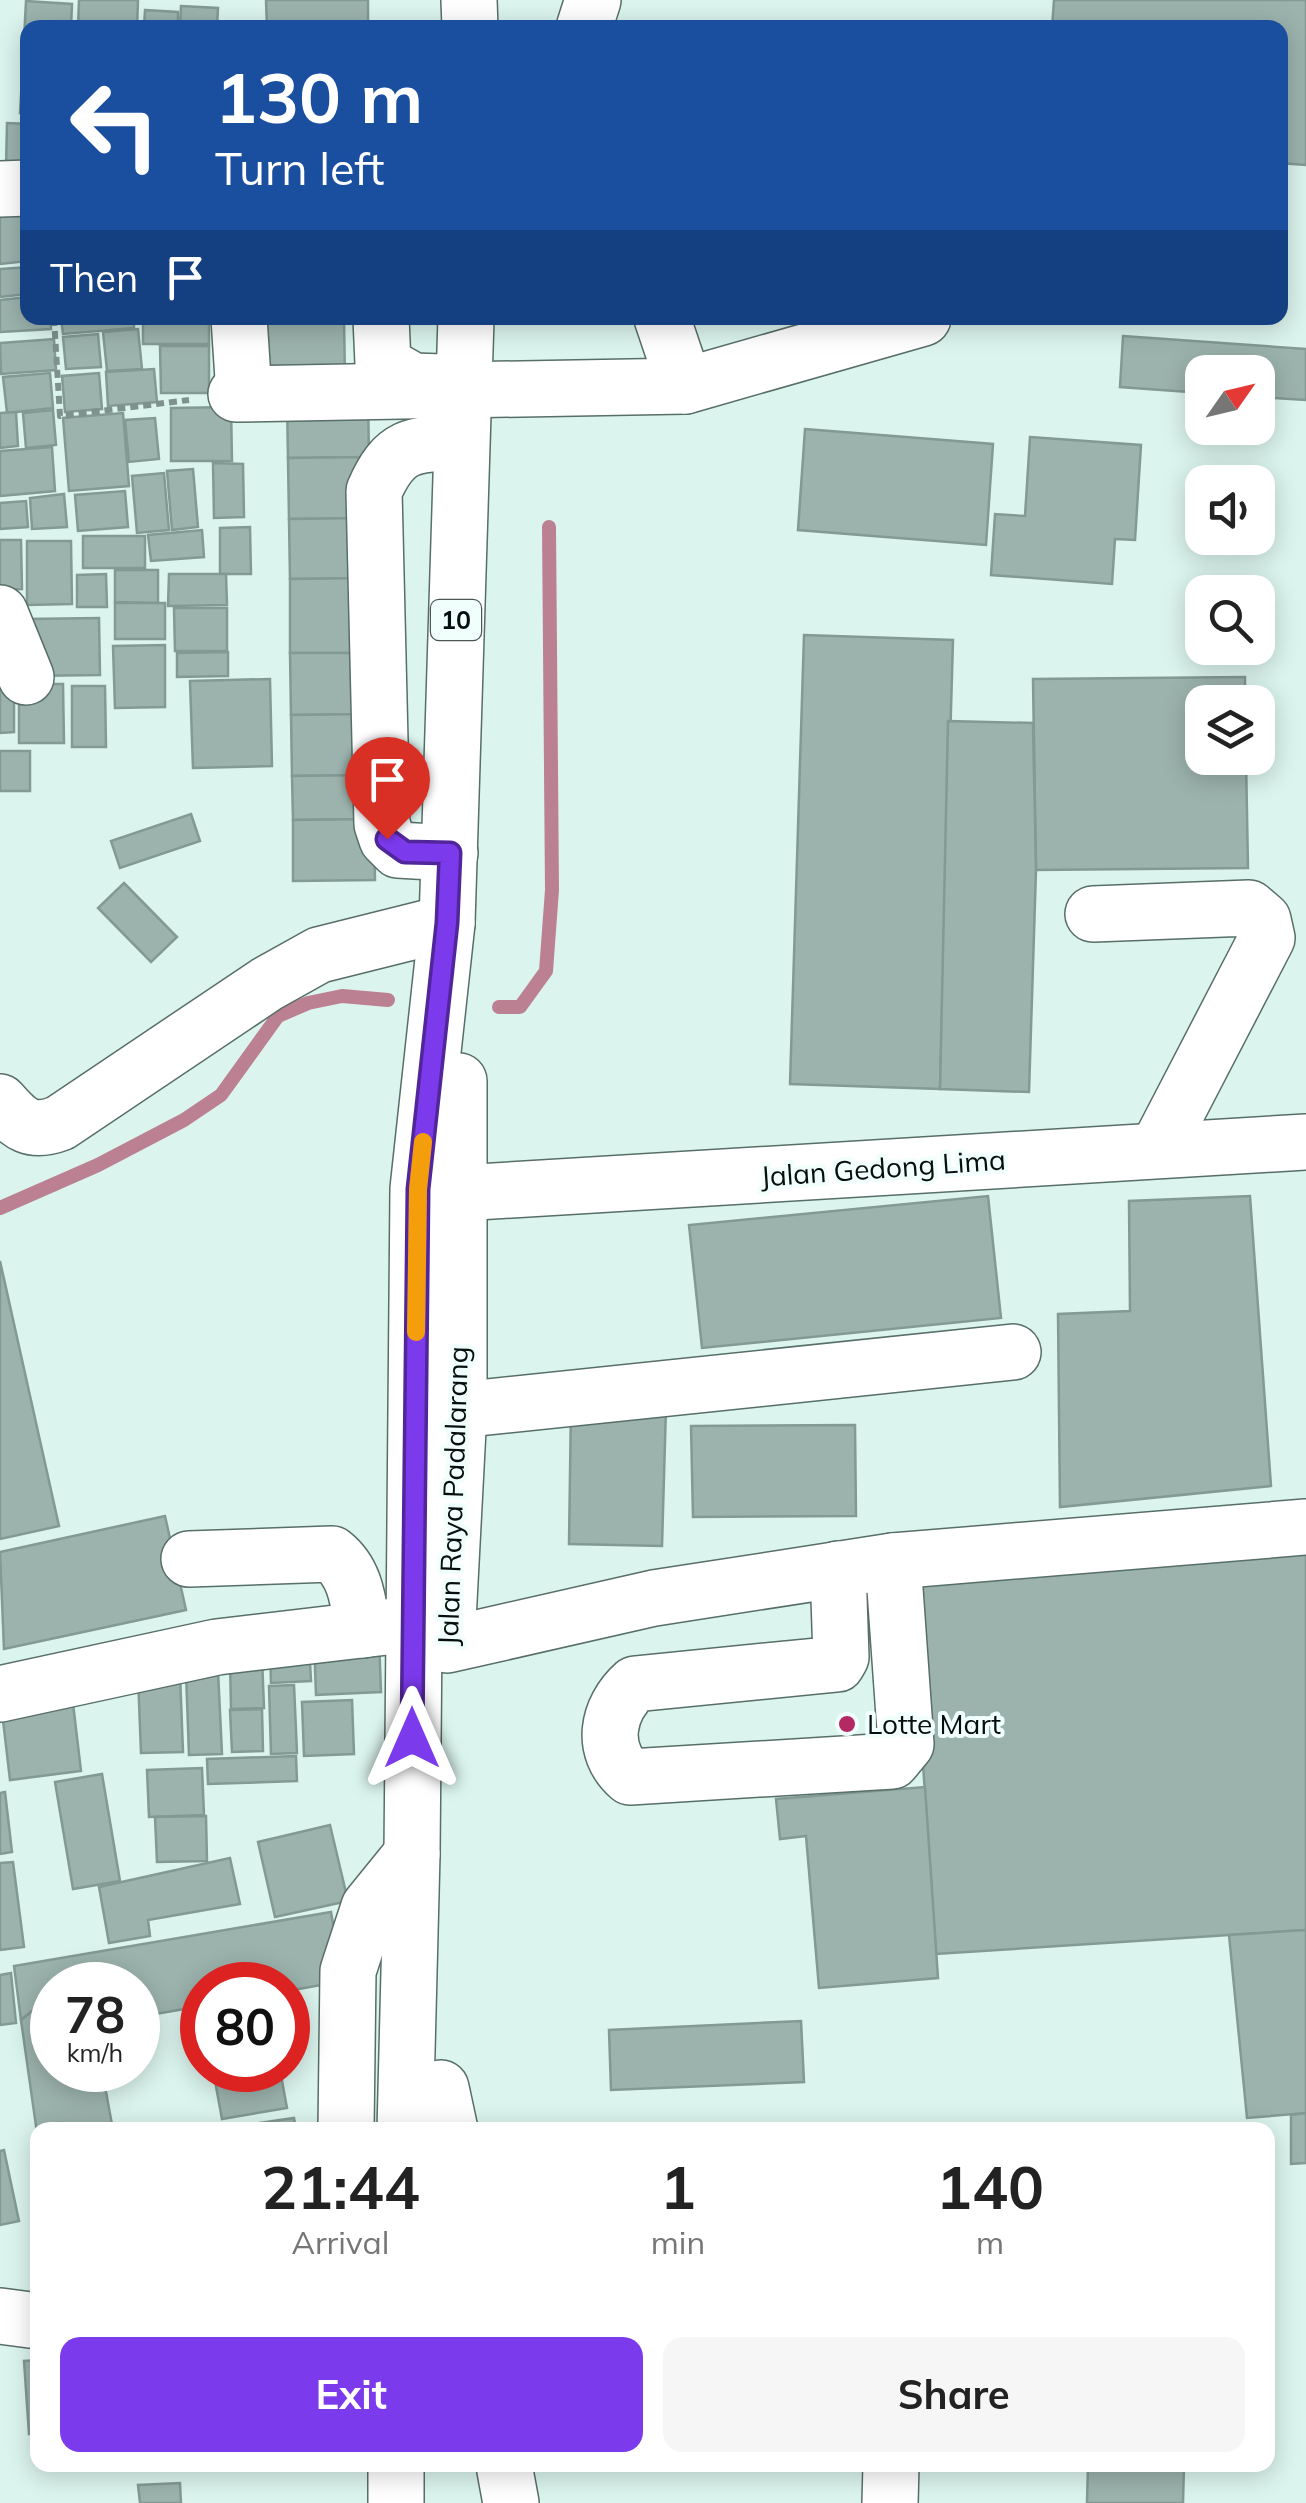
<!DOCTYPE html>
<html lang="en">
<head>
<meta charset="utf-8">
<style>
  body { margin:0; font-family:Mulish,sans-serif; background:#f6f6f6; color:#222; height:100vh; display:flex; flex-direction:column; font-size:38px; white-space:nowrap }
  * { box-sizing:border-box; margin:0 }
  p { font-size:32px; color:#767676 }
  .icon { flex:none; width:55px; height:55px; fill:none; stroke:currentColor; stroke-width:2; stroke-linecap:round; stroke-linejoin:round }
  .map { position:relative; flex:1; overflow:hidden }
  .details { position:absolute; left:30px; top:2122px; width:1245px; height:350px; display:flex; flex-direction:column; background:#fff; border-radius:20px; box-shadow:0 5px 25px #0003 }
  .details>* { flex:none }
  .top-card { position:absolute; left:20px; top:20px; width:1268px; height:305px; border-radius:20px; box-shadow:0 5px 25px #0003; background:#1a4fa0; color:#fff; overflow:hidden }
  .needle { width:65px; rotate:56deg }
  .controls { position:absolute; left:1185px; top:355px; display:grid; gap:20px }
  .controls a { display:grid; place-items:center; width:90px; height:90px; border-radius:20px; background:#fff; box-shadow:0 5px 25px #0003; font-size:50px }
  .speed { position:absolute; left:30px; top:1962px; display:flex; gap:20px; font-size:50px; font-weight:700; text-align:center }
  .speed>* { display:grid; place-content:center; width:130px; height:130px; border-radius:50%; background:#fff; box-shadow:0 5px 25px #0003; line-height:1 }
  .speed small { font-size:25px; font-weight:400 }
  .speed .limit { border:15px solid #d22; background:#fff; color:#111 }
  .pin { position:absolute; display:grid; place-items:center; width:85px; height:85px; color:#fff; margin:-102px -42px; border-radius:50% 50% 50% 0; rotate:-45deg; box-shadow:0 0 10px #0007 }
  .pin .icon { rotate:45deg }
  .me { position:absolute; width:110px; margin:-55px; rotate:0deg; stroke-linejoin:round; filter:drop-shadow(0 0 8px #0008) }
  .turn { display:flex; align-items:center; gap:35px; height:210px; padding:0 30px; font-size:45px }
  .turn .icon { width:130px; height:130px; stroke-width:2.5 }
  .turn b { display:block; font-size:70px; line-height:85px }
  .then { display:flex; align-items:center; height:95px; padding:0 30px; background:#0003; gap:20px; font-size:38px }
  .eta { display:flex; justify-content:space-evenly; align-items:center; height:170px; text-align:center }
  .eta b { font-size:60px; font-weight:700; line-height:70px }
  .cta { display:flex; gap:20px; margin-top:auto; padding:20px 30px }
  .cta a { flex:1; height:115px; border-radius:20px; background:#7c3aed; color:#fff; font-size:40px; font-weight:700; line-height:115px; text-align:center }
  .cta a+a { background:#f6f6f6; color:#222 }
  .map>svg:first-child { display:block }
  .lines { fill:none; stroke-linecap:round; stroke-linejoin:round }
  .stream { stroke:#bb8091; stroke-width:14 }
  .building { fill:#9cb3ad; stroke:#829994; stroke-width:2.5 }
  .minor-casing { stroke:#586e68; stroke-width:58 }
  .highway-casing { stroke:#586e68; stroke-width:58 }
  .path { stroke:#7f918c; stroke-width:6; stroke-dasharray:8 5; stroke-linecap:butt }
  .minor { stroke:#fff; stroke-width:55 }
  .highway { stroke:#fff; stroke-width:55 }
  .route-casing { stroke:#51269a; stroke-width:25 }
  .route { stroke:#7c3aed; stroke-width:18 }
  .slow { stroke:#f59e0b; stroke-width:18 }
  .poi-dot { fill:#b42863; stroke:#f0fffb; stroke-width:4 }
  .labels { text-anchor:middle; stroke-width:8; stroke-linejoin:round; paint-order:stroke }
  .shield { fill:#f0fffb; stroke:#4d5754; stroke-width:2.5 }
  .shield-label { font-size:25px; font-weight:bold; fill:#070f0d }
  .street-label { font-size:28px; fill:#070f0d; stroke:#f0fffb }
  .poi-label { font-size:28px; fill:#070f0d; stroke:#f0fffb; text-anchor:start }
</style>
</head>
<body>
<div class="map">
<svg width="1306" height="2503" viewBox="0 0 1306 2503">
  <rect width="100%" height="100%" fill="#dbf4ee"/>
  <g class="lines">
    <g class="stream">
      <path d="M499 1007H520L546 971 552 890 549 527"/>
      <path d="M0 1208 98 1165 184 1120 221 1095 278 1016 308 1003 342 996 388 1000"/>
    </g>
  </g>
  <g class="building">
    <path d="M79 0H138L137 28H78Z"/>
    <path d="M266 0H368V28H267Z"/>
    <path d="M1054 0H1306V165L1280 163V28H1052Z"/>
    <path d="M26 1 72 4 71 28H28L24 40Z"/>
    <path d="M181 6 218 8 217 28H180Z"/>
    <path d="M145 10 178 12V28H144Z"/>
    <path d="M24 44H28V113H20Z"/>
    <path d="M7 123 28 124V170L6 169Z"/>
    <path d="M28 195V261L0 264V197Z"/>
    <path d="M28 267V294L0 297V269Z"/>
    <path d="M28 297V318H50L51 329 0 332V300Z"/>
    <path d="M61 318H134V328L63 334Z"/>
    <rect x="143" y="318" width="66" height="26"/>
    <path d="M344 319 345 379 260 380 259 320Z"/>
    <path d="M138 329 142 369 107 371 103 332Z"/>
    <path d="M98 334 101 367 66 369 63 337Z"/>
    <path d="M1123 336 1306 349V400L1258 397V372H1202V393L1120 387Z"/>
    <path d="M54 339 56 370 1 374 0 343Z"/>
    <path d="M160 346H209V393H161Z"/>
    <path d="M154 369 157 402 108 406 106 372Z"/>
    <path d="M50 373 53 408 7 413 3 377Z"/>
    <path d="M99 373 102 409 65 412 62 376Z"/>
    <path d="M368 399 369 457 288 458 287 400Z"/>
    <path d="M231 407 232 461H171V408Z"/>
    <path d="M53 410 56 445 26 448 23 413Z"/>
    <path d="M16 412 18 446 0 448V413Z"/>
    <path d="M123 413 129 486 69 491 63 418Z"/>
    <path d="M155 418 159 459 129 462 125 420Z"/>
    <path d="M805 429 993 444 986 545 798 530Z"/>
    <path d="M1030 437 1141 445 1135 540 1115 539 1112 584 991 575 995 514 1025 516Z"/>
    <path d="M52 447 55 491 0 496V451Z"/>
    <path d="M369 457 370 518 289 519 288 458Z"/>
    <path d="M213 463 243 464 244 517 214 518Z"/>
    <path d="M193 469 198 527 172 530 167 471Z"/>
    <path d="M164 473 169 530 137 533 132 476Z"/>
    <path d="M125 491 128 527 78 531 75 495Z"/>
    <path d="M64 494 67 527 32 529 30 498Z"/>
    <path d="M26 501 28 527 0 529V503Z"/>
    <path d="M370 518 371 578 290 579 289 519Z"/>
    <path d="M250 527 251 574H220V528Z"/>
    <path d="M202 530 204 557 151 561 148 535Z"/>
    <rect x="83" y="536" width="62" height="32"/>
    <path d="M0 540H21L22 589 0 590Z"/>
    <path d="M27 541H71L72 604 27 605Z"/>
    <path d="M115 570H158V603L115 602Z"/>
    <path d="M106 574 107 607H77V575Z"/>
    <path d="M169 574H226L227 605 168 606Z"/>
    <path d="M371 578 372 653H290V579Z"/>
    <rect x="115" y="603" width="50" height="36"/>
    <path d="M174 608H227V651H175Z"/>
    <path d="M99 618 100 675 27 676 26 619Z"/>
    <path d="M804 635 953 640 940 1089 790 1084Z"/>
    <path d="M165 645V707L115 708 113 646Z"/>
    <path d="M228 652V676L177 677V653Z"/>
    <path d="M290 653H372L373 714 291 715Z"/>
    <path d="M1245 677V702H1202V758H1246L1248 868 1036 870 1033 679Z"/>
    <path d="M270 679 272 766 193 768 190 681Z"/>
    <path d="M0 682H14V732L0 733Z"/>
    <path d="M19 684H63L64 743H19Z"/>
    <path d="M72 686H105L106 747H72Z"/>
    <path d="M373 714 374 775 292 776 291 715Z"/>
    <path d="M948 721 1033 723 1036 870 1029 1092 940 1089Z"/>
    <rect x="0" y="751" width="30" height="40"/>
    <path d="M374 775V819L293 820 292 776Z"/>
    <path d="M191 814 200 841 120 868 111 841Z"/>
    <path d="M374 819 375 880 293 881V820Z"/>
    <path d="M124 883 177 937 151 962 98 908Z"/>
    <path d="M988 1196 1001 1318 702 1348 689 1225Z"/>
    <path d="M1250 1196 1271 1486 1060 1507 1058 1314 1130 1311 1129 1201Z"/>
    <path d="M0 1261 59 1526 0 1539Z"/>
    <path d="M571 1405 666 1407 662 1546 569 1544Z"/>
    <path d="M855 1425 856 1516 693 1517 691 1426Z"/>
    <path d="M165 1516 186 1610 4 1649 0 1552Z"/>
    <path d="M1306 1550V1930L936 1954 910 1575Z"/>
    <path d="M379 1638 381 1692 316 1695 314 1640Z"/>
    <path d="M309 1644 311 1681 271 1683 270 1645Z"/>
    <path d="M262 1657 264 1708 231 1709 230 1659Z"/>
    <path d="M218 1671 222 1754 189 1755 186 1673Z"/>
    <path d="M180 1674 183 1752 141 1753 138 1676Z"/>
    <path d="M294 1685 297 1753 271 1754 269 1686Z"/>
    <path d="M72 1695 81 1771 10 1780 1 1703Z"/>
    <path d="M352 1700 354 1754 304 1756 302 1702Z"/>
    <path d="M262 1709 263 1751 232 1752 230 1710Z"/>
    <path d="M296 1756 297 1781 208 1784 207 1759Z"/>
    <path d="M202 1768 204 1815 149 1817 147 1770Z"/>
    <path d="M102 1774 120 1881 73 1889 55 1782Z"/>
    <path d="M925 1787 938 1978 819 1988 806 1836 780 1839 776 1799Z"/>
    <path d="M5 1792 12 1852 0 1854V1793Z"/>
    <path d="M206 1816 207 1861 157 1862 155 1817Z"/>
    <path d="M330 1825 348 1901 275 1917 258 1842Z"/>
    <path d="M230 1858 240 1904 148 1920 150 1936 109 1943 99 1887Z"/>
    <path d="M13 1862 24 1947 0 1950V1863Z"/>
    <path d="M331 1912 343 1981 288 1991V1985H202V2006L138 2017V1985H52V1995L21 2020 14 1966Z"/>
    <path d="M1306 1930V2113L1247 2118 1229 1935Z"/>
    <path d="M11 1973 16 2023 0 2025V1975Z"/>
    <path d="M52 1995V2070H102L113 2130H38V2140L21 2020Z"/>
    <path d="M801 2021 804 2082 611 2090 609 2030Z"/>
    <path d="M213 2070H280L287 2108 222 2119Z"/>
    <path d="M1306 2113V2163L1291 2164V2115Z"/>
    <path d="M294 2118 296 2130H231V2127Z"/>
    <path d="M4 2150 19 2221 0 2225V2151Z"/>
    <path d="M38 2360V2433L29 2434 24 2361Z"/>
    <path d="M1088 2465H1184L1183 2503H1087Z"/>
    <path d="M180 2483 181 2503H140L138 2485Z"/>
  </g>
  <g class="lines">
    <defs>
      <g id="minor">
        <path d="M584 28 593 0"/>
        <path d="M0 189 28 188"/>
        <path d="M239 318 243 379"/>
        <path d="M381 318 383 364 413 381 443 382"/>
        <path d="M685 386 923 318"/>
        <path d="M236 394 685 386 662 318"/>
        <path d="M0 613 26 677"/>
        <path d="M450 853 398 850 387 839 382 824 374 491C395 443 413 444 461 443"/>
        <path d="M1093 914 1249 908 1263 920 1267 938 1157 1150"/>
        <path d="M0 1102C20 1125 31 1134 60 1123L267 984 319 955 447 923"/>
        <path d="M460 1193 1306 1142"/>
        <path d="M459 1410 1013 1352"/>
        <path d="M189 1559 332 1554C356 1573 358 1601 363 1630"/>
        <path d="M838 1569 841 1657 837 1664 635 1684C607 1709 599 1750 630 1777L892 1761 906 1744 893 1561"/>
        <path d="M447 1645 654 1598 893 1561 1306 1527"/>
        <path d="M0 1694 217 1647 412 1624"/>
        <path d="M441 2088 450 2130"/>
        <path d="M346 2130 348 1971 369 1907 412 1854"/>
        <path d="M0 2316 38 2321"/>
        <path d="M504 2465 511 2503"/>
        <path d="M890 2503 891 2465"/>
      </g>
      <g id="highway">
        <path d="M469 0 470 28"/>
        <path d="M448 1620 459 1410V1081"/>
        <path d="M405 2130 412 1854 418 1189 447 923 466 318"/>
        <path d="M396 2503V2465"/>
      </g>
    </defs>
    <use href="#minor" class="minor-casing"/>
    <use href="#highway" class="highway-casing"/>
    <path class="path" d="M54 318 60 416 189 400"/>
    <use href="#minor" class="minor"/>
    <use href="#highway" class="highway"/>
  </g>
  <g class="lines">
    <defs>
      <path id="route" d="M387 839 405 852 450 853 447 923 418 1189 412 1738"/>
    </defs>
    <use href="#route" class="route-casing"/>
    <use href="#route" class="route"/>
    <path class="slow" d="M416 1332 418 1189 423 1142"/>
  </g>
  <circle class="poi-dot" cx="847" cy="1724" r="10"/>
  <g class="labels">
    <rect class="shield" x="431" y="600" width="50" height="40" rx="8"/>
    <g class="shield-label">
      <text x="456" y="629">10</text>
    </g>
    <g class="street-label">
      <text transform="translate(883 1168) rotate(-4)" y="10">Jalan Gedong Lima</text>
      <text transform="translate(453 1496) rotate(-88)" y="10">Jalan Raya Padalarang</text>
    </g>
    <g class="poi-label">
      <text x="867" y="1734">Lotte Mart</text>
    </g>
  </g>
</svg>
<div class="controls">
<a><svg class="needle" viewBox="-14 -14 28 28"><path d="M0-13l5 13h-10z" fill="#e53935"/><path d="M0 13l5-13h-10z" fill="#767676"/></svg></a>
<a><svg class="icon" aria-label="sound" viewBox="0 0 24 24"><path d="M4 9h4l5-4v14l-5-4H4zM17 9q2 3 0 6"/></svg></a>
<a><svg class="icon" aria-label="search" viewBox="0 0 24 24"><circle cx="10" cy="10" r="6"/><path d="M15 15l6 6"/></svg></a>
<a><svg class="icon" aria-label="layers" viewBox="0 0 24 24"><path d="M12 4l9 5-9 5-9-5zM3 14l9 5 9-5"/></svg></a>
</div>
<div class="speed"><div>78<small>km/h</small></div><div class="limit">80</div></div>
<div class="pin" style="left:387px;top:839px;background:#d93025"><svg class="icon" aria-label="arrive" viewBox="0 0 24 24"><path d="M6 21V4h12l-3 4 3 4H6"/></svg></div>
<svg class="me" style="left:412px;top:1738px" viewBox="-20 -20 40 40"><path d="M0-17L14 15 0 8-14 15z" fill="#7c3aed" stroke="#fff" stroke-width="4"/></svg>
<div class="top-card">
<div class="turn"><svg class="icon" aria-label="left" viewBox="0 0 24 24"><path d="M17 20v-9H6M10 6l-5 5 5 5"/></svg><div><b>130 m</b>Turn left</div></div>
<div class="then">Then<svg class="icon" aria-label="arrive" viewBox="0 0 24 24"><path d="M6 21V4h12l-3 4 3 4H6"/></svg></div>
</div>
<section class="details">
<div class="eta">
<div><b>21:44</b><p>Arrival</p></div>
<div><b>1</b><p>min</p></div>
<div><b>140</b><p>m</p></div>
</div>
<div class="cta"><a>Exit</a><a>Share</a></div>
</section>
</div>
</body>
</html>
